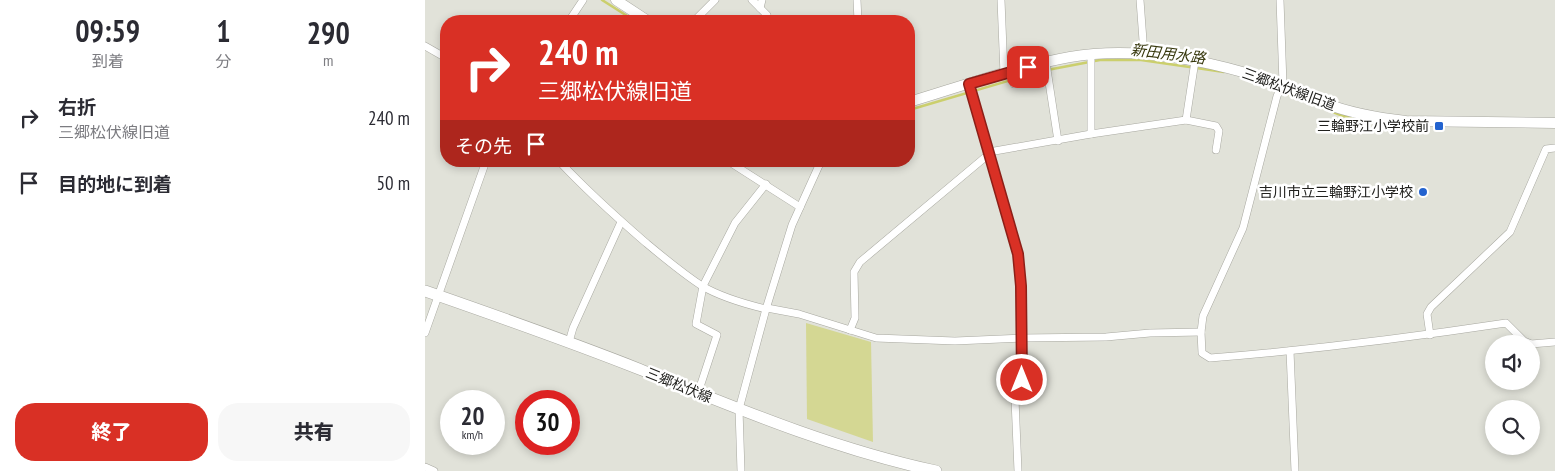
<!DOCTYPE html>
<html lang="ja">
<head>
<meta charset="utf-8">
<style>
  body { margin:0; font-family:"PT Sans Narrow","Noto Sans JP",sans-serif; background:#f7f7f7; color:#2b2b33; height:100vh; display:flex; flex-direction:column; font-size:19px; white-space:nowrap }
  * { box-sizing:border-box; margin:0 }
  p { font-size:16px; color:#7c7c81 }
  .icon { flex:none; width:28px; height:28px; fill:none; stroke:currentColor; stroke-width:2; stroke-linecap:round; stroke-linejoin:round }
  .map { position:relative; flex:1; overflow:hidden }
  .side { display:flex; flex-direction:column; background:#fff; width:425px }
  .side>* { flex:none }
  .hud { position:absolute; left:15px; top:15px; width:475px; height:152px; border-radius:20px; box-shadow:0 2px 8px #0003; background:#d93025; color:#fff; overflow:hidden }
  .fabs { position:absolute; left:1060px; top:335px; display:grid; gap:10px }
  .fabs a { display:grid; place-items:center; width:55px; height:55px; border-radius:50%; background:#fff; box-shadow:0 2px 8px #0003; font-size:25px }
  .speed { position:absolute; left:15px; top:390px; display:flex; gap:10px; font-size:25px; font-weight:700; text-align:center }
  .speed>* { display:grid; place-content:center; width:65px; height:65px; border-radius:50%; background:#fff; box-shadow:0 2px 8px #0003; line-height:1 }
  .speed small { font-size:12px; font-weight:400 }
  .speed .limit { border:8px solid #d22; background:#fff; color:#111 }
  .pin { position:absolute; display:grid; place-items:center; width:42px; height:42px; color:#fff; margin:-21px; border-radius:10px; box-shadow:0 2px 8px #0006 }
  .me { position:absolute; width:55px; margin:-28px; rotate:0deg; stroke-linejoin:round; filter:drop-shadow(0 0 4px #0008) }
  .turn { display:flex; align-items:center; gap:18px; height:105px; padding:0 15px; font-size:22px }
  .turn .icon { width:65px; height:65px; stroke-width:2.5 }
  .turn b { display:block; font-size:35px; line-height:42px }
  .then { display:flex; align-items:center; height:48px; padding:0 15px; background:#0003; gap:10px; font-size:19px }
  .eta { display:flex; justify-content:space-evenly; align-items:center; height:85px; text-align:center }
  .eta b { font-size:30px; font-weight:800; line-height:35px }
  .primary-button { display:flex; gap:10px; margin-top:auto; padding:10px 15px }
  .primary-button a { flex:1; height:58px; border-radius:20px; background:#d93025; color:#fff; font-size:20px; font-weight:800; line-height:58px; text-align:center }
  .primary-button a+a { background:#f7f7f7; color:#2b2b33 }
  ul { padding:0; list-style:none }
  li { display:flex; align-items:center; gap:15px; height:65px; padding:0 15px }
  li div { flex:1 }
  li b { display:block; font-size:19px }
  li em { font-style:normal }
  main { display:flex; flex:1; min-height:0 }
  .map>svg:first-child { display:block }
  .grass { fill:#d4d793 }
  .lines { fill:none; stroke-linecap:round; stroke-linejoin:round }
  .stream { stroke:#cbcf6d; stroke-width:2.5 }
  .street-casing { stroke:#a8a8a0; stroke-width:8 }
  .secondary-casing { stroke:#a8a8a0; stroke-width:11 }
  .primary-casing { stroke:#a8a8a0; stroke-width:12 }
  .street { stroke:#fff; stroke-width:7 }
  .secondary { stroke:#fff; stroke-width:10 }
  .primary { stroke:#fff; stroke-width:11 }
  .route-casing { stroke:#8d1f18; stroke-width:12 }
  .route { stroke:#d93025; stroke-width:9 }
  .poi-dot { fill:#2363cf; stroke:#fff; stroke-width:2 }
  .labels { text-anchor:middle; stroke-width:5; stroke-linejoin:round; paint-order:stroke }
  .street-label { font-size:14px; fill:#21211e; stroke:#fff }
  .poi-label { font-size:14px; fill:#21211e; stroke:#fff; text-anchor:end }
  .water-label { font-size:15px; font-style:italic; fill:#36370c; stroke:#fff }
</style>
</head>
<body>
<main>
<section class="side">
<div class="eta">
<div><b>09:59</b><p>到着</p></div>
<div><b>1</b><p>分</p></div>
<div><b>290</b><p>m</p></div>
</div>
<ul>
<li><svg class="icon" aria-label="right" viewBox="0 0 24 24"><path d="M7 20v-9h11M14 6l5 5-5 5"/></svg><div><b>右折</b><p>三郷松伏線旧道</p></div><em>240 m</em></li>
<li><svg class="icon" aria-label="arrive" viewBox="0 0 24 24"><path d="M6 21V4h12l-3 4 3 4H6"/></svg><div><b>目的地に到着</b></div><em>50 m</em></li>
</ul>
<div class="primary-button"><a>終了</a><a>共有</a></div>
</section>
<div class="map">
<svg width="1130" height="471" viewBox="0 0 1130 471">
  <rect width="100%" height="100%" fill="#e1e2d9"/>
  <path class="grass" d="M381 323 446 342 448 442 382 419Z"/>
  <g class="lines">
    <g class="stream">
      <path d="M177 0 210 21"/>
      <path d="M831 81 918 116 936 119"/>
      <path d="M484 110 617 71 675 60H716L799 72"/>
      <path d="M971 125 983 126"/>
      <path d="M988 126H997"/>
    </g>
    <defs>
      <g id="street">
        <path d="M327 0 335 8 337 0"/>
        <path d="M432 0 433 21"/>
        <path d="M576 0 579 74"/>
        <path d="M715 0 719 54"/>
        <path d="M855 0 858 84 852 96 818 228 778 316 776 332 777 353 785 358C884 350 982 338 1081 323L1099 341 1106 344"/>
        <path d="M335 8 342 15 344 21"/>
        <path d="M144 21 158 0"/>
        <path d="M269 21 290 0"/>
        <path d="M0 46 21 58"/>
        <path d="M666 54V134"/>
        <path d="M621 63 633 141"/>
        <path d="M586 72 589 84"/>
        <path d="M544 84 593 254 597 286V380L590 399 593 471"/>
        <path d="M761 120 770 61"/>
        <path d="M564 152 666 134 761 120 791 126 794 131 791 150"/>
        <path d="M134 161C161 190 190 216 220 242 238 257 257 273 277 286 296 297 320 304 341 309"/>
        <path d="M303 161 375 207"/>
        <path d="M342 308 374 314 451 338 530 341 597 338 681 337 725 333 776 332"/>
        <path d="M425 330 430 318 429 272 435 262 564 154"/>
        <path d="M0 333 61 161"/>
        <path d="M1005 335 1002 314 1006 307 1085 232 1121 149 1130 148"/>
        <path d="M144 342 148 328 196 222"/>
        <path d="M1106 344 1130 342"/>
        <path d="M865 351 870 471"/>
        <path d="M273 393 292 335 271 324 278 286 310 223 341 184"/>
        <path d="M0 467 9 471"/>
        <path d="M316 471 314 409 341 309 367 225 396 161"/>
      </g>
      <g id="secondary">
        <path d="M191 0 223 21"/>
        <path d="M484 102C537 86 590 67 645 57 703 47 765 57 821 73 849 80 873 92 899 103 925 113 953 118 981 121L1130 123"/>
      </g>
      <path id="primary" d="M0 291C72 316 143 341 214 369 311 408 408 449 511 471"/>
    </defs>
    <use href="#street" class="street-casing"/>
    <use href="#secondary" class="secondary-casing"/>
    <use href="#primary" class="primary-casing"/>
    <use href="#street" class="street"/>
    <use href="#secondary" class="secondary"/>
    <use href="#primary" class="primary"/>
  </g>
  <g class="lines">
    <defs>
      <path id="route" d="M597 380 596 286 593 254 544 84 603 67"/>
    </defs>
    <use href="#route" class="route-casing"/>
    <use href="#route" class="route"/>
  </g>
  <g class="poi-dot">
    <rect x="1009" y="121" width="10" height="10" rx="2.5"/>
    <circle cx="998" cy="192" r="5"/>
  </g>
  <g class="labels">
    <g class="street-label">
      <text transform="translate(864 89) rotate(20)" y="5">三郷松伏線旧道</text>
      <text transform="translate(254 385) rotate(22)" y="5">三郷松伏線</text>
    </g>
    <g class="poi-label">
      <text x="1004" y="131">三輪野江小学校前</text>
      <text x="988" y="197">吉川市立三輪野江小学校</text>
    </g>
    <g class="water-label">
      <text transform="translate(743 54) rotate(7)" y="5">新田用水路</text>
    </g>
  </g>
</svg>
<div class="fabs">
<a><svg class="icon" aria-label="sound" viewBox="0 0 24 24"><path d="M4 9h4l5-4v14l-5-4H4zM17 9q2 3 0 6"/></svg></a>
<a><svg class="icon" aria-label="search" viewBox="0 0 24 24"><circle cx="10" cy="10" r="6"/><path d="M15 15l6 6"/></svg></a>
</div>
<div class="speed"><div>20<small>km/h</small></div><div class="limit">30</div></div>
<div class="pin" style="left:603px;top:67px;background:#d93025"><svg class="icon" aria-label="arrive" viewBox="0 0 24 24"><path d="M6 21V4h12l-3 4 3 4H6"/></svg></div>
<svg class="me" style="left:597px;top:380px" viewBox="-20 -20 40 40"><circle r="17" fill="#d93025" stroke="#fff" stroke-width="3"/><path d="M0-11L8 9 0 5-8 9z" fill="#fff"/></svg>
<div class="hud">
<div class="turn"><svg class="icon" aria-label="right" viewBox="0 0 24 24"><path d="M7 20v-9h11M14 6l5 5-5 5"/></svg><div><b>240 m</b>三郷松伏線旧道</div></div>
<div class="then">その先<svg class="icon" aria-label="arrive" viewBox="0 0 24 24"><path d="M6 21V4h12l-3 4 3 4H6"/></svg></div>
</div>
</div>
</main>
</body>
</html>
